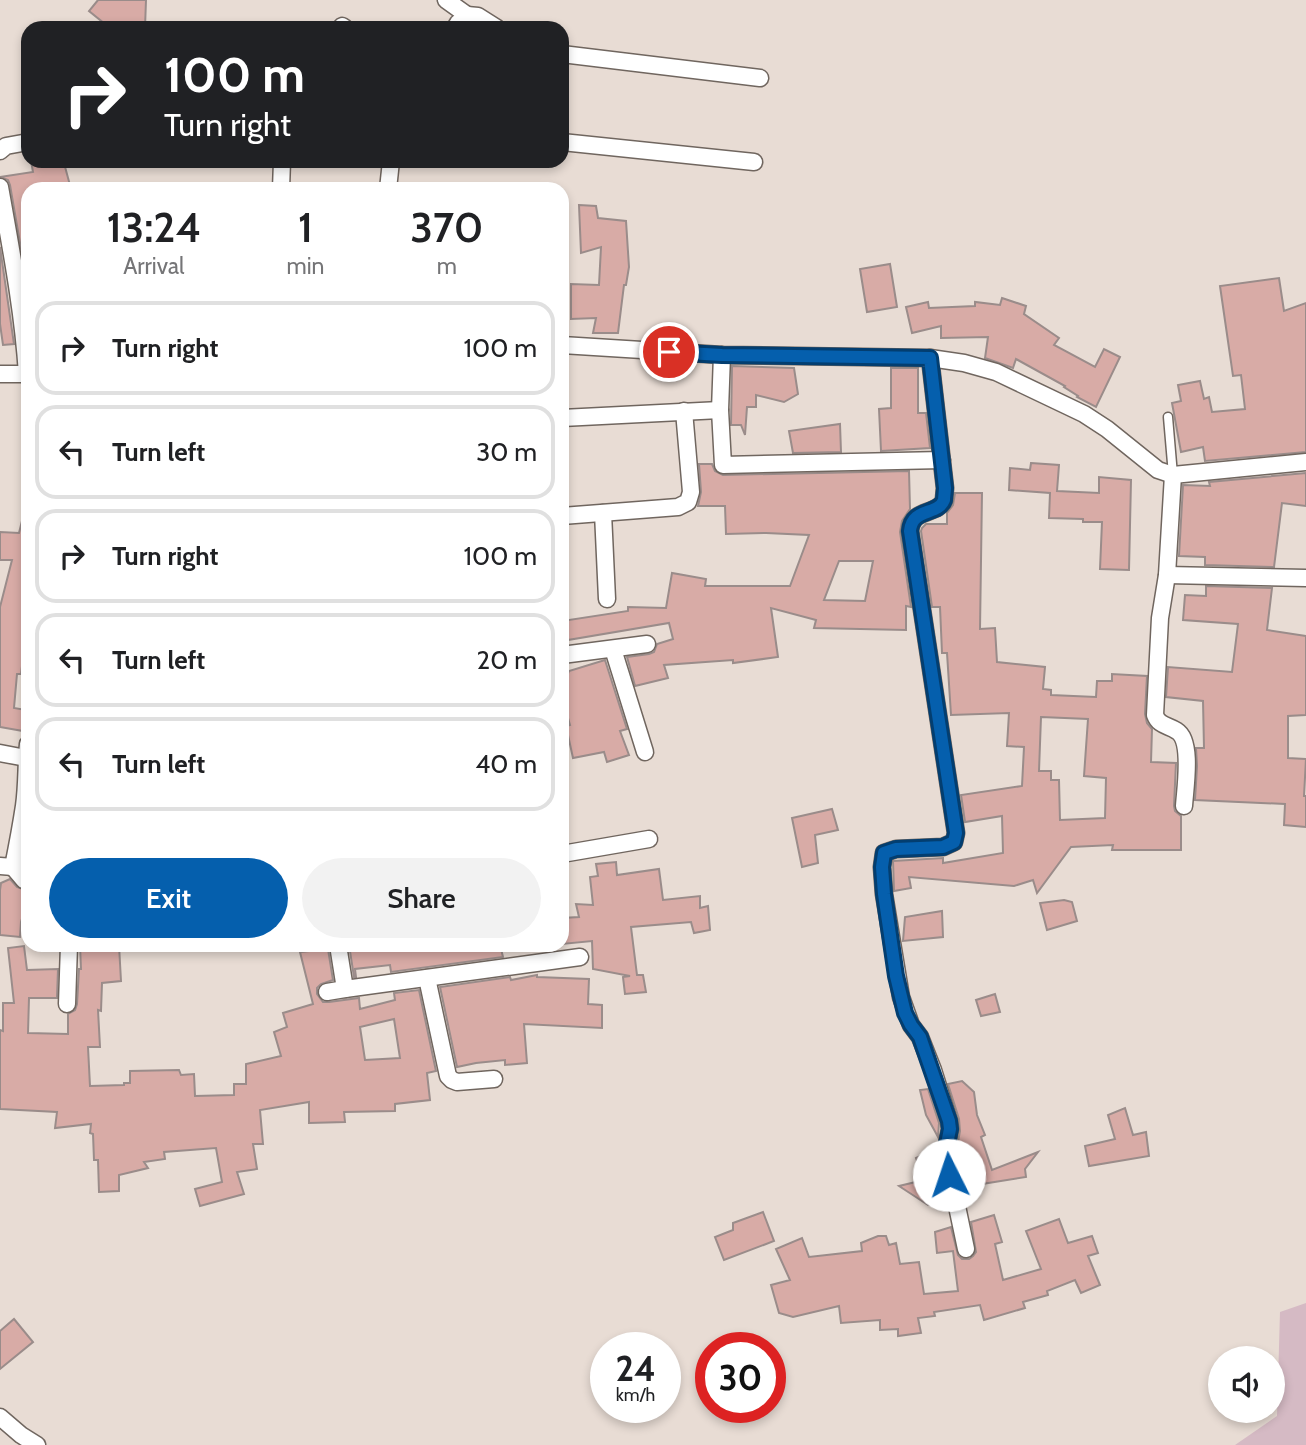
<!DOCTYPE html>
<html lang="en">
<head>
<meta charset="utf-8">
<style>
  body { margin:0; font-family:Cabin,sans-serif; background:#f2f2f2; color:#202124; height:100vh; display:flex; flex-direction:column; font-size:26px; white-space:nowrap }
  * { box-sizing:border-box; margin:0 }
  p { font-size:23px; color:#757577 }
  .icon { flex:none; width:38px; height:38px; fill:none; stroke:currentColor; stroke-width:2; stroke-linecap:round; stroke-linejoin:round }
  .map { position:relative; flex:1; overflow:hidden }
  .sheet { position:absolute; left:21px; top:182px; width:548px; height:770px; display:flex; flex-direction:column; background:#fff; border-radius:21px; box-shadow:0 4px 10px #0003 }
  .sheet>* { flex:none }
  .banner { position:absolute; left:21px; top:21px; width:548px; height:147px; border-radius:21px; box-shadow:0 4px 10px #0003; background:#202124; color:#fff; overflow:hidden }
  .buttons { position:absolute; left:1208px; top:1346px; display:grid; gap:14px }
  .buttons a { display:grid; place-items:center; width:77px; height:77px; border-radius:50%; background:#fff; box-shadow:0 4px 10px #0003; font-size:35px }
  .speed { position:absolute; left:590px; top:1332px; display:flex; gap:14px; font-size:35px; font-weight:700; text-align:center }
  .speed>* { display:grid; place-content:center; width:91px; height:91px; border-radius:50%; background:#fff; box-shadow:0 4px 10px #0003; line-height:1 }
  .speed small { font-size:18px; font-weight:400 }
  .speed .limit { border:10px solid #d22; background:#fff; color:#111 }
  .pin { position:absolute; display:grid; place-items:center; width:60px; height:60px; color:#fff; margin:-30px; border:4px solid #fff; border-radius:50%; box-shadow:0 2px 7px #0007 }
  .me { position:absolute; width:77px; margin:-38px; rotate:356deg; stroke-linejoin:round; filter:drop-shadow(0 0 5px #0008) }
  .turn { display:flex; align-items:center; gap:24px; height:147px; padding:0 28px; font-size:32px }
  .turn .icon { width:91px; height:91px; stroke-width:2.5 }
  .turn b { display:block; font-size:49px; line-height:60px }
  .eta { display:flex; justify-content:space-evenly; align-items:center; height:119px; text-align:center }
  .eta b { font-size:42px; font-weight:600; line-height:49px }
  .primary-button { display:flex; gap:14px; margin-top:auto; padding:14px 28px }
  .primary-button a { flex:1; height:80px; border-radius:42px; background:#055fad; color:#fff; font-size:28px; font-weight:600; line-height:80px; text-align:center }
  .primary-button a+a { background:#f2f2f2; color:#202124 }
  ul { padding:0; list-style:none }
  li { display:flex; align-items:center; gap:21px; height:94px; margin:0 14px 10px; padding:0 14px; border:4px solid #e0e0e0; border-radius:21px }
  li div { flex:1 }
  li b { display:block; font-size:26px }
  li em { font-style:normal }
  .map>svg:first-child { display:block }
  .green { fill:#d5bac4 }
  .building { fill:#d8aba6; stroke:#9a8c8a; stroke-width:2; fill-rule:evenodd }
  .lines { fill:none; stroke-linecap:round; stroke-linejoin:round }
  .lane-casing { stroke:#70665f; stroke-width:11 }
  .street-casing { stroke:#70665f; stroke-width:19 }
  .lane { stroke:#fff; stroke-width:8 }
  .street { stroke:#fff; stroke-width:16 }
  .route-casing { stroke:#033e70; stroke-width:18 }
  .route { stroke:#055fad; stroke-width:12 }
</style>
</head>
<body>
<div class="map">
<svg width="1306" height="1445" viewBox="0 0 1306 1445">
  <rect width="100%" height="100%" fill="#e8dcd4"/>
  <path class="green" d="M1306 1303V1445H1235L1277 1416 1280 1312Z"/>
  <g class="building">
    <path d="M98 0H146L145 28H110L89 11Z"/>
    <path d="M31 161H51L52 163H64L71 189H28V289L10 185 8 180 0 177 33 172Z"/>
    <path d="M579 205 596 206 598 218 626 221 629 267 626 285H624L618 333H593L596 318 571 319V284L599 285 601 247 581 253Z"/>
    <path d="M0 247 14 344 3 345 0 324Z"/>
    <path d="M890 264 897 307 867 312 860 269Z"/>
    <path d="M1279 278 1284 311 1306 303V452L1205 461 1203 447 1181 452 1172 403 1181 401 1178 385 1200 381 1204 399 1209 397 1212 412 1245 409 1241 375 1233 376 1220 286Z"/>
    <path d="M1002 298 1026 306 1024 314 1059 338 1054 345 1095 367 1104 349 1120 357 1096 407 1077 397 1078 396 1064 387 1065 386 1016 359 1013 368 985 358 988 337 941 338V326L912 333 906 307 928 302 929 308 975 306V302L1000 305Z"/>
    <path d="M732 366 794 368 798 394 784 402 756 395V407H747L745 435 741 425H731Z"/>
    <path d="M891 368H918V413H926L930 448 881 451 879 409 891 408Z"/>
    <path d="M840 424 841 452 793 453 789 431Z"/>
    <path d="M1031 463 1059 465 1057 491 1099 493V477L1131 480 1129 570 1100 569 1102 522H1083V519L1049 518 1050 493 1009 490 1010 468 1030 470Z"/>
    <path d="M699 464H712L715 471 723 475 909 471 910 509 902 521 900 532 911 607 906 606V630L814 628 816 620 771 608 778 657 733 663V660L664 665 668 678 635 686 627 657 649 654 654 652 657 644 673 639 669 623 562 641V621L628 611V607L666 608 672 573 706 579 705 586H790L809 535 766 533 726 534 725 506H698L701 492ZM839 561H873L865 601 824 600Z"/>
    <path d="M1306 473V506L1282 503 1274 567 1205 565V557L1179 556 1183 485 1210 486 1209 482Z"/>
    <path d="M955 493H982L980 629 995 628 997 662 1045 667 1043 689 1051 690V695L1096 697 1097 681H1112V674L1147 676 1145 714 1147 723 1152 729 1151 762 1176 763 1174 806 1175 811 1181 816V850H1112L1113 845 1071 847 1037 893 1033 880 1014 886 909 877 911 888 894 891 893 861 943 858V863L1003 853 1002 816 965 822 961 795 1022 786 1024 747 1007 746 1009 713 951 715 947 653H942L940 607H932L921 531 922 528 926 524H947V513L953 505ZM1041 717 1088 719 1084 776 1106 778 1105 818 1060 820 1059 780H1051V771H1039Z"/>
    <path d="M22 521 28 522V624L27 643H25L21 674H17L14 708 26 710 23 731 0 727V607L12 560H0V532L19 533Z"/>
    <path d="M1206 586 1272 588 1267 630 1306 636V715L1288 716V758L1306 759 1304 796H1306V827L1284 825 1285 804 1195 800 1197 766 1196 748H1204L1203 701 1166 697 1168 667 1232 672 1238 624 1183 620 1185 595 1206 596Z"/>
    <path d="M605 660 627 729 620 731 629 755 607 762 604 752 573 758 566 726 570 725 562 697V690L569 671Z"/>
    <path d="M832 809 838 830 815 835 818 863 802 867 792 818Z"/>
    <path d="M616 862 617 875 659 869 663 900 700 896V908L708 906 710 930 694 933 691 922 631 927 637 975H643L646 992 625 994 623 977 630 976 593 969 592 941 562 944V918L579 917 576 904 593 905 590 877 598 876 596 864Z"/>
    <path d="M10 879 17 887 28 891V900L21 922 20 937 0 935V890L1 883Z"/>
    <path d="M1064 900 1072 902 1077 921 1047 930 1040 903Z"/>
    <path d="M942 911 943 937 903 941 905 917Z"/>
    <path d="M80 945H119L121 981 102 983 101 1011 98 1010 100 1047H88L90 1086 124 1085V1083H130V1071L179 1070 181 1075 194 1074 195 1096 234 1095V1084H246V1064L281 1056 274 1032 287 1027 283 1013 313 1004 300 952 328 949 333 980 321 984 317 988V994L323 1002H329L359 998 360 1009 395 1000 394 993 419 990 436 1071 427 1073 430 1100 395 1104V1111L344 1112 345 1122 309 1123V1102L260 1110 263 1144H253L257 1169 237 1172 244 1194 200 1206 195 1189 222 1182 216 1148 164 1152 165 1159 144 1162 148 1168 119 1175V1191L99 1192 98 1160H94L93 1134 90 1133 91 1124 55 1128 57 1112 0 1109V1030L3 1031V1003H14L8 948 24 946 27 970 58 969 57 998H29L28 1033 68 1034V1014L75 1010 77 1004 79 969H81ZM394 1019 400 1058 365 1060 360 1027Z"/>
    <path d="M349 945H500L503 957 391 972 390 965 355 969 356 977H354Z"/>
    <path d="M537 975V977L589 979 588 1004 602 1005V1028L524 1024 527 1063 505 1065V1060L476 1063 457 1067 440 987 510 977 511 980Z"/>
    <path d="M995 994 1000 1012 981 1016 976 1000Z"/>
    <path d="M962 1081 974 1092 977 1115 985 1135 981 1137 992 1170 1038 1152 1025 1169 1026 1177 963 1187 955 1158 960 1131 959 1119 948 1084Z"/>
    <path d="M928 1089 939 1123 938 1137 926 1115 920 1090Z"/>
    <path d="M1125 1108 1133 1135 1146 1132 1149 1156 1089 1166 1085 1146 1115 1139 1108 1115Z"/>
    <path d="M935 1149 934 1161 942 1190H939L945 1199 928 1205 899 1186 924 1180 916 1158Z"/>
    <path d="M763 1212 774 1241 724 1260 715 1237 733 1230V1223Z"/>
    <path d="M994 1215 1002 1242 995 1244 1003 1280 1041 1269 1026 1231 1059 1219 1068 1243 1092 1236 1098 1253 1088 1256 1100 1285 1081 1293 1075 1280 1047 1291 1048 1295 1023 1302 1025 1308 984 1320 980 1305 934 1312 935 1316 918 1318 921 1333 898 1336V1329L880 1330V1320L841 1323 839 1306 793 1317 779 1313 771 1285 790 1280 776 1249 802 1238 809 1257 862 1251 861 1243 878 1236H886L889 1245 896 1243 900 1264 919 1262 924 1294 958 1291 953 1251 937 1253 935 1232 951 1227 958 1255 962 1259H969L973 1256 976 1252 971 1222Z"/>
    <path d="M14 1319 33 1342 0 1369V1331Z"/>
  </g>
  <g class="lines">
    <defs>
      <path id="lane" d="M1168 417 1173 475"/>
      <g id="street">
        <path d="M446 0 467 15"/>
        <path d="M342 26 345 28"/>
        <path d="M455 28 458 23 467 15 478 16 497 28"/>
        <path d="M562 54 760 78"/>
        <path d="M562 142 754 162"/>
        <path d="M0 151 6 146 28 142"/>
        <path d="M0 187C11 249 23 311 27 374"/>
        <path d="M281 189 282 161"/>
        <path d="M388 189 391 161"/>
        <path d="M562 345 722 355 930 358 964 363 996 372 1084 414 1107 429 1158 470 1173 475 1306 462"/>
        <path d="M722 355 720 410 723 465 942 460"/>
        <path d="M930 358 945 488C945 489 944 498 944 500 938 516 912 507 910 531L956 833 954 842 943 847 896 849 884 853 882 867 884 894 901 997 911 1025 920 1037 933 1070 949 1121 950 1129 944 1159 954 1192 966 1249"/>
        <path d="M0 374H28"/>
        <path d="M562 418 720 410"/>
        <path d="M1173 475 1167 575 1160 618 1155 715C1159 726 1168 725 1177 731 1193 741 1185 789 1184 806"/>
        <path d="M603 513 607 599"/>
        <path d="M562 516 678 507 688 502 691 492 684 411"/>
        <path d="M1167 575 1306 578"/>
        <path d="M613 649 645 752"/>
        <path d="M562 655 647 644"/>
        <path d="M0 753 26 758"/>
        <path d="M562 854 649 839"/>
        <path d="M0 866 13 867C17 847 21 826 24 806 27 785 26 765 28 744"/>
        <path d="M13 867 24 880 28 881"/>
        <path d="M338 945 345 989 580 957"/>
        <path d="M427 978 448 1076 452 1080 457 1082 494 1079"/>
        <path d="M327 992 345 989"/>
        <path d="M67 1004 69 945"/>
        <path d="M0 1417 21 1435 37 1445"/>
      </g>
    </defs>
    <use href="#lane" class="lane-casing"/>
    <use href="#street" class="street-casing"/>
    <use href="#lane" class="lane"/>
    <use href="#street" class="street"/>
  </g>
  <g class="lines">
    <defs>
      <path id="route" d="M669 352 722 355 930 358 945 488C945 490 944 498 944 500 938 516 912 507 910 531L956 833 954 842 943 847 896 849 884 853 882 867 884 894 896 976 905 1013 911 1025 920 1037 949 1121 950 1129 944 1159 949 1175"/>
    </defs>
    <use href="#route" class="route-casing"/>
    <use href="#route" class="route"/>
  </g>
</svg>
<div class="buttons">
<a><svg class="icon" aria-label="sound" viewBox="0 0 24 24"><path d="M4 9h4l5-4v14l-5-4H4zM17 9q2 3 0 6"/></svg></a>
</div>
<div class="speed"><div>24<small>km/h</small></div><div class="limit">30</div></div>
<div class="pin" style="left:669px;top:352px;background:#d93025"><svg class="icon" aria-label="arrive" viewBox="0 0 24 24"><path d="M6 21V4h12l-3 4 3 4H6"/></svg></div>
<svg class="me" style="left:949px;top:1175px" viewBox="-20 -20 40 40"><circle r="19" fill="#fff"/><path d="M0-13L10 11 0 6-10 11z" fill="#055fad"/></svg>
<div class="banner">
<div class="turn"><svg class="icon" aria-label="right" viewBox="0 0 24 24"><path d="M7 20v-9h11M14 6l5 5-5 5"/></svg><div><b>100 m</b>Turn right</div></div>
</div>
<section class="sheet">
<div class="eta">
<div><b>13:24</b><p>Arrival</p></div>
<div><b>1</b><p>min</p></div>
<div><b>370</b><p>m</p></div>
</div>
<ul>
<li><svg class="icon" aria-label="right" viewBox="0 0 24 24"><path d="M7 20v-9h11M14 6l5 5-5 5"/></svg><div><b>Turn right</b></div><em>100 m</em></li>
<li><svg class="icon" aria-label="left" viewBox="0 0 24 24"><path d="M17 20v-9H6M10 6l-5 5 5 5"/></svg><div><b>Turn left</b></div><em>30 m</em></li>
<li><svg class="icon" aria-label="right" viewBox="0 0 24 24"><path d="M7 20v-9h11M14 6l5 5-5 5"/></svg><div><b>Turn right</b></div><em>100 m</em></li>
<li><svg class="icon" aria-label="left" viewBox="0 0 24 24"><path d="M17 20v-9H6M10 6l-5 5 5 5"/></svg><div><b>Turn left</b></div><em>20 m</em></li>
<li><svg class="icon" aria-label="left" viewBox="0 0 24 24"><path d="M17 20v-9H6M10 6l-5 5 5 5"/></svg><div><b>Turn left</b></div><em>40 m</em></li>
</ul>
<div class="primary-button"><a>Exit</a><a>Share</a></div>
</section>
</div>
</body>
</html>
